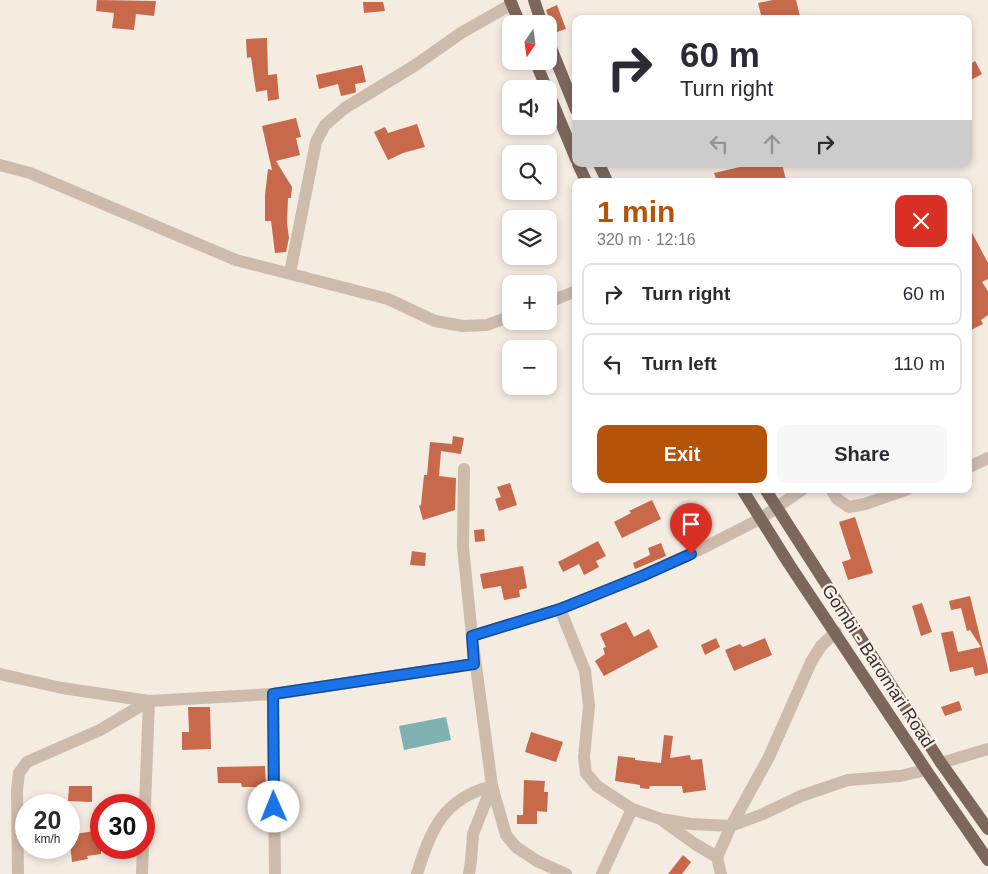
<!DOCTYPE html>
<html lang="en">
<head>
<meta charset="utf-8">
<style>
  body { margin:0; font-family:Helvetica,sans-serif; background:#f7f7f7; color:#2b2b33; height:100vh; display:flex; flex-direction:column; font-size:19px; white-space:nowrap }
  * { box-sizing:border-box; margin:0 }
  p { font-size:16px; color:#7c7c81 }
  .icon { flex:none; width:28px; height:28px; fill:none; stroke:currentColor; stroke-width:2; stroke-linecap:round; stroke-linejoin:round }
  .map { position:relative; flex:1; overflow:hidden }
  .details { position:absolute; left:572px; top:178px; width:400px; height:315px; display:flex; flex-direction:column; background:#fff; border-radius:10px; box-shadow:0 2px 8px #0003 }
  .details>* { flex:none }
  .top-card { position:absolute; left:572px; top:15px; width:400px; height:152px; border-radius:10px; box-shadow:0 2px 8px #0003; background:#fff; color:#2b2b33; overflow:hidden }
  .needle { width:32px; rotate:193deg }
  .controls { position:absolute; left:502px; top:15px; display:grid; gap:10px }
  .controls a { display:grid; place-items:center; width:55px; height:55px; border-radius:10px; background:#fff; box-shadow:0 2px 8px #0003; font-size:25px }
  .speed { position:absolute; left:15px; top:794px; display:flex; gap:10px; font-size:25px; font-weight:700; text-align:center }
  .speed>* { display:grid; place-content:center; width:65px; height:65px; border-radius:50%; background:#fff; box-shadow:0 2px 8px #0003; line-height:1 }
  .speed small { font-size:12px; font-weight:400 }
  .speed .limit { border:8px solid #d22; background:#fff; color:#111 }
  .pin { position:absolute; display:grid; place-items:center; width:42px; height:42px; color:#fff; margin:-51px -21px; border-radius:50% 50% 50% 0; rotate:-45deg; box-shadow:0 0 5px #0007 }
  .pin .icon { rotate:45deg }
  .me { position:absolute; width:55px; margin:-28px; rotate:359deg; stroke-linejoin:round; filter:drop-shadow(0 0 4px #0008) }
  .turn { display:flex; align-items:center; gap:18px; height:105px; padding:0 25px; font-size:22px }
  .turn .icon { width:65px; height:65px; stroke-width:2.5 }
  .turn b { display:block; font-size:35px; line-height:42px }
  .lanes { display:flex; align-items:center; height:48px; padding:0 25px; background:#0003; justify-content:center; gap:25px; direction:ltr }
  .lanes .off { opacity:.35 }
  .round { display:grid; place-items:center; flex:none; width:52px; height:52px; border-radius:10px; background:#f7f7f7 }
  .head { display:flex; align-items:center; justify-content:space-between; height:85px; padding:0 25px }
  h1 { font-size:30px; font-weight:800; line-height:38px; color:#b45309 }
  .cta { display:flex; gap:10px; margin-top:auto; padding:10px 25px }
  .cta a { flex:1; height:58px; border-radius:10px; background:#b45309; color:#fff; font-size:20px; font-weight:800; line-height:58px; text-align:center }
  .cta a+a { background:#f7f7f7; color:#2b2b33 }
  ul { padding:0; list-style:none }
  li { display:flex; align-items:center; gap:15px; height:62px; margin:0 10px 8px; padding:0 15px; border:2px solid #e1e1e2; border-radius:10px }
  li div { flex:1 }
  li b { display:block; font-size:19px }
  li em { font-style:normal }
  .map>svg:first-child { display:block }
  .water { fill:#7fb0b2 }
  .building { fill:#c8694b }
  .lines { fill:none; stroke-linecap:round; stroke-linejoin:round }
  .minor { stroke:#cdbbac; stroke-width:12 }
  .primary { stroke:#7d675c; stroke-width:12 }
  .route-casing { stroke:#114b97; stroke-width:12 }
  .route { stroke:#1a73e8; stroke-width:9 }
  .labels { text-anchor:middle; stroke-width:4.5; stroke-linejoin:round; paint-order:stroke }
  .street-label { font-size:18px; fill:#3b302b; stroke:#fbf5ee }
</style>
</head>
<body>
<div class="map">
<svg width="988" height="874" viewBox="0 0 988 874">
  <rect width="100%" height="100%" fill="#f4ebe1"/>
  <path class="water" d="M446 717 451 740 404 750 399 726Z"/>
  <g class="building">
    <path d="M97 0 156 1 154 16 136 14 134 30 112 28 114 13 96 11Z"/>
    <path d="M773 0H796L800 16 785 19H762L758 3Z"/>
    <path d="M363 2H383L385 11 364 13Z"/>
    <path d="M557 5 566 29 554 33 546 10Z"/>
    <path d="M267 38 268 75 277 74 279 99 268 101 267 90 256 92 251 57 247 58 246 39Z"/>
    <path d="M975 61 982 74 969 81V65Z"/>
    <path d="M362 65 366 82 355 84 356 92 354 93 341 96 338 84 319 89 316 75Z"/>
    <path d="M296 118 301 137 296 138 300 155 276 161 292 187 291 198H288L287 223 289 238 286 252 275 253 271 221H265V195L268 169 272 170 262 126Z"/>
    <path d="M417 124 425 147 403 153 388 160 374 132 385 127 388 133Z"/>
    <path d="M753 164H782L786 180 717 181 714 173Z"/>
    <path d="M969 227 988 263V279L982 282 988 291V315L981 320 983 324 969 331Z"/>
    <path d="M453 436 464 438 461 454 441 451 439 476 456 478 455 510 423 520 419 506 421 505 424 475H427L430 442 452 444Z"/>
    <path d="M510 483 517 505 499 511 495 499 501 497 497 487Z"/>
    <path d="M652 500 661 519 622 538 614 522 631 513 629 511Z"/>
    <path d="M855 517 873 573 848 580 842 562 851 559 839 522Z"/>
    <path d="M484 529 485 541 475 542 474 530Z"/>
    <path d="M598 541 606 556 596 561 599 567 584 575 579 564 563 572 558 562Z"/>
    <path d="M661 543 666 556 635 569 633 563 650 555 648 548Z"/>
    <path d="M412 551 426 553 425 566 410 565Z"/>
    <path d="M523 566 527 588 519 590 520 597 504 600 501 586 483 589 480 574Z"/>
    <path d="M970 596 988 669V673L975 676 973 667 950 672 941 633 953 631 958 652 981 647 970 630 967 631 961 608 951 610 949 601Z"/>
    <path d="M922 603 932 632 921 636 912 606Z"/>
    <path d="M626 622 634 637 649 629 658 647 604 676 595 661 605 654 603 648 606 647 600 634Z"/>
    <path d="M716 638 720 647 705 655 701 645Z"/>
    <path d="M765 638 772 655 734 671 725 650 740 644 743 647Z"/>
    <path d="M959 701 962 710 945 716 941 707Z"/>
    <path d="M188 707H210L211 749 182 750V732H189Z"/>
    <path d="M531 732 563 742 556 762 525 752Z"/>
    <path d="M664 735 673 736 670 758 690 755 691 760 702 759 706 790 683 793 682 786H650L649 789 640 788V785L615 781 618 756 635 758V760L661 763Z"/>
    <path d="M265 766 266 787H242L241 783H218L217 767Z"/>
    <path d="M524 780 545 781 544 792H548L547 812 537 811V824H517V815H523Z"/>
    <path d="M69 786H92V802L68 801Z"/>
    <path d="M101 830V854L87 856 88 859 72 862 69 835Z"/>
    <path d="M683 855 691 862 682 874H668Z"/>
  </g>
  <g class="lines">
    <g class="minor">
      <path d="M0 165 30 173 236 260 388 299 435 321 463 326 487 325 511 316"/>
      <path d="M290 273 316 142 325 125 345 108 414 66 461 33 512 4"/>
      <path d="M549 302 576 291"/>
      <path d="M969 467 988 458"/>
      <path d="M464 469 463 547 472 636"/>
      <path d="M831 489 837 499 849 507 865 504 908 489"/>
      <path d="M560 609 585 671 589 706 584 757 586 773 597 786 632 809 661 819 691 824 731 826 769 757 811 662 821 646 836 632"/>
      <path d="M0 674 62 688 149 701 144 831"/>
      <path d="M273 694 275 874"/>
      <path d="M941 763 988 749"/>
      <path d="M663 821 695 844 717 857"/>
      <path d="M18 874 17 790 19 773 27 762 100 730 149 701 273 694 474 664"/>
      <path d="M142 874 143 848"/>
      <path d="M417 874C431 829 443 799 492 786"/>
      <path d="M469 874 471 861 473 834 492 786"/>
      <path d="M566 874 537 861 516 847 506 835 492 786 472 636 560 609 642 576 707 546 760 519 803 489"/>
      <path d="M602 874 632 809"/>
      <path d="M721 874 717 857 731 826 763 814 801 796 848 780 900 776 926 770"/>
    </g>
    <g class="primary">
      <path d="M510 0 520 24"/>
      <path d="M534 0 542 24"/>
      <path d="M549 43 576 110"/>
      <path d="M535 61 547 89"/>
      <path d="M549 94 576 159"/>
      <path d="M578 164 586 181"/>
      <path d="M599 164 607 181"/>
      <path d="M742 489 789 564 926 770 988 860"/>
      <path d="M765 489 941 763 988 829"/>
    </g>
  </g>
  <g class="lines">
    <defs>
      <path id="route" d="M274 807 273 694 474 664 472 636 560 609 642 576 691 554"/>
    </defs>
    <use href="#route" class="route-casing"/>
    <use href="#route" class="route"/>
  </g>
  <g class="labels">
    <g class="street-label">
      <text transform="translate(878 666) rotate(57)" y="6">Gombi - Baromari Road</text>
    </g>
  </g>
</svg>
<div class="controls">
<a><svg class="needle" viewBox="-14 -14 28 28"><path d="M0-13l5 13h-10z" fill="#e53935"/><path d="M0 13l5-13h-10z" fill="#7c7c81"/></svg></a>
<a><svg class="icon" aria-label="sound" viewBox="0 0 24 24"><path d="M4 9h4l5-4v14l-5-4H4zM17 9q2 3 0 6"/></svg></a>
<a><svg class="icon" aria-label="search" viewBox="0 0 24 24"><circle cx="10" cy="10" r="6"/><path d="M15 15l6 6"/></svg></a>
<a><svg class="icon" aria-label="layers" viewBox="0 0 24 24"><path d="M12 4l9 5-9 5-9-5zM3 14l9 5 9-5"/></svg></a>
<a>+</a>
<a>−</a>
</div>
<div class="speed"><div>20<small>km/h</small></div><div class="limit">30</div></div>
<div class="pin" style="left:691px;top:554px;background:#d93025"><svg class="icon" aria-label="arrive" viewBox="0 0 24 24"><path d="M6 21V4h12l-3 4 3 4H6"/></svg></div>
<svg class="me" style="left:274px;top:807px" viewBox="-20 -20 40 40"><circle r="19" fill="#fff"/><path d="M0-13L10 11 0 6-10 11z" fill="#1a73e8"/></svg>
<div class="top-card">
<div class="turn"><svg class="icon" aria-label="right" viewBox="0 0 24 24"><path d="M7 20v-9h11M14 6l5 5-5 5"/></svg><div><b>60 m</b>Turn right</div></div>
<div class="lanes"><svg class="icon off" aria-label="left" viewBox="0 0 24 24"><path d="M17 20v-9H6M10 6l-5 5 5 5"/></svg><svg class="icon off" aria-label="ahead" viewBox="0 0 24 24"><path d="M12 20V5M6 11l6-6 6 6"/></svg><svg class="icon" aria-label="right" viewBox="0 0 24 24"><path d="M7 20v-9h11M14 6l5 5-5 5"/></svg></div>
</div>
<section class="details">
<div class="head"><div><h1>1 min</h1><p>320 m · 12:16</p></div><a class="round" style="background:#d93025;color:#fff"><svg class="icon" aria-label="close" viewBox="0 0 24 24"><path d="M6 6l12 12M18 6L6 18"/></svg></a></div>
<ul>
<li><svg class="icon" aria-label="right" viewBox="0 0 24 24"><path d="M7 20v-9h11M14 6l5 5-5 5"/></svg><div><b>Turn right</b></div><em>60 m</em></li>
<li><svg class="icon" aria-label="left" viewBox="0 0 24 24"><path d="M17 20v-9H6M10 6l-5 5 5 5"/></svg><div><b>Turn left</b></div><em>110 m</em></li>
</ul>
<div class="cta"><a>Exit</a><a>Share</a></div>
</section>
</div>
</body>
</html>
